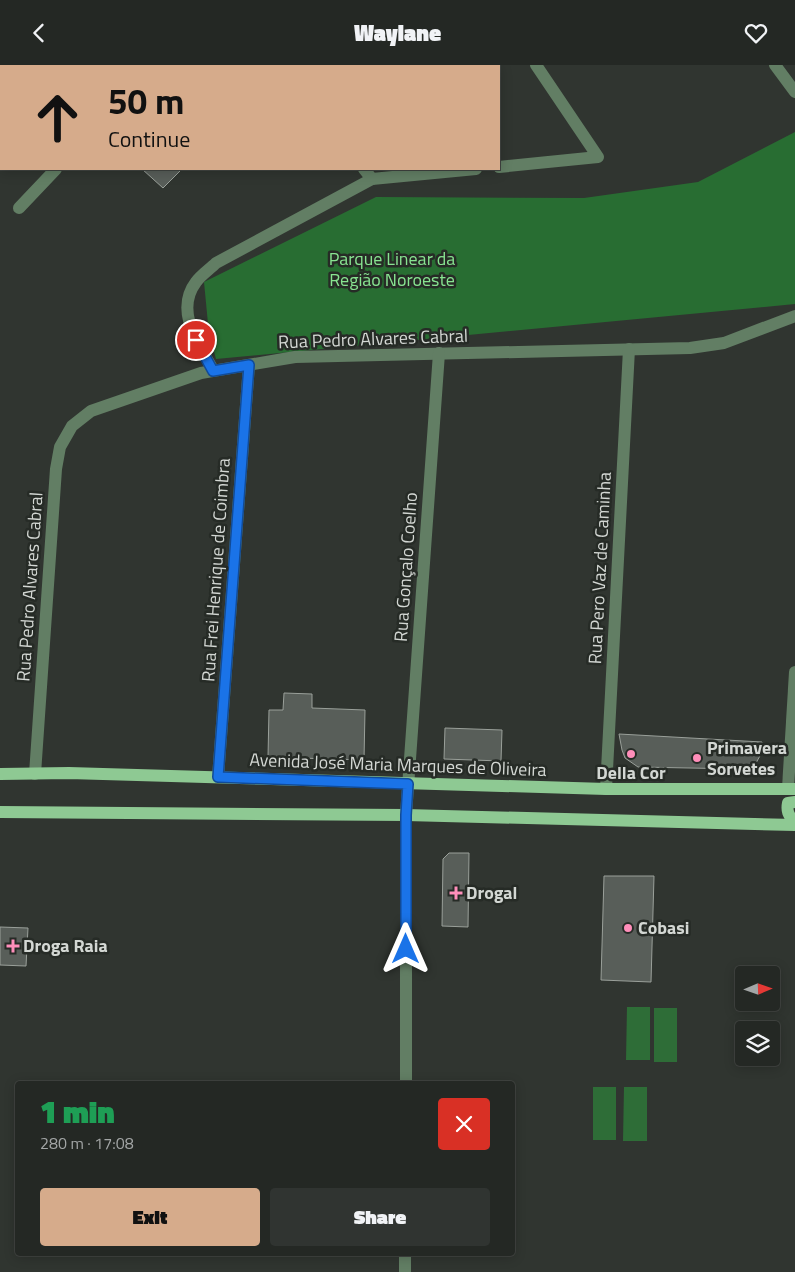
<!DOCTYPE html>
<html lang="en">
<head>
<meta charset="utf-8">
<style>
  body { margin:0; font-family:"Titillium Web",sans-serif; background:#303431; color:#f1f3f6; height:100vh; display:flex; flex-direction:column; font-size:19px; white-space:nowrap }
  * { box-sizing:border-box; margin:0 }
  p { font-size:16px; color:#a3a6a6 }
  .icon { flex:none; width:28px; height:28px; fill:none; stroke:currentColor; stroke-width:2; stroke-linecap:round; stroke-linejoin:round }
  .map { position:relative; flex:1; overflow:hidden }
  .details { position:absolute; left:15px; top:1016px; width:500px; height:175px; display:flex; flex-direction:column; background:#242824; border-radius:5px; box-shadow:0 2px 12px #0003,0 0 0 1px #414441 }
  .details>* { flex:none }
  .hud { position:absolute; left:0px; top:0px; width:500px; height:105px; box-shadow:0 2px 12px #0003,0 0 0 1px #414441; background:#d6ab8b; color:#111; overflow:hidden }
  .needle { width:32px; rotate:88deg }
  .buttons { position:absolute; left:735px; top:901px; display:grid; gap:10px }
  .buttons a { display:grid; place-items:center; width:45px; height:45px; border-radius:5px; background:#242824; box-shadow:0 2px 12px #0003,0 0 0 1px #414441; font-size:25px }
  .pin { position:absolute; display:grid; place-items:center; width:42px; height:42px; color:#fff; margin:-21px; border:2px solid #fff; border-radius:50%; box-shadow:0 1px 5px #0007 }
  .me { position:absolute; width:55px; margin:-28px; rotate:0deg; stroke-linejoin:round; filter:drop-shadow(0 0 4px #0008) }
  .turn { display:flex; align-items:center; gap:18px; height:105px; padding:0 25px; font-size:22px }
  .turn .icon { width:65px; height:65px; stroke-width:2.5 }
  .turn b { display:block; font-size:35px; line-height:42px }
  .round { display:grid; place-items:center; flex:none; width:52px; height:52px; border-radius:5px; background:#303431 }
  .head { display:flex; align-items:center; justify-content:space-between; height:85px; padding:0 25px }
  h1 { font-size:30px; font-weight:800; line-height:38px; color:#1e9e55 }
  .cta { display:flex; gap:10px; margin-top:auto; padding:10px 25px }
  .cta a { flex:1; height:58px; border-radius:5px; background:#d6ab8b; color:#111; font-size:20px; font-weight:800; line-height:58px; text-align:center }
  .cta a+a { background:#303431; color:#f1f3f6 }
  header { display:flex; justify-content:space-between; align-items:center; height:65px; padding:0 25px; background:#242824; font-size:22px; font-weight:800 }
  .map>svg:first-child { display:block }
  .green { fill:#2e6d37 }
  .forest { fill:#286d32 }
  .building { fill:#585e59; stroke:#9aa09a }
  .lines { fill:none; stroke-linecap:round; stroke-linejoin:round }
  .minor { stroke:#627e64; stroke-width:12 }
  .major { stroke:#8ec993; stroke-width:12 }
  .route-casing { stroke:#114b97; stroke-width:12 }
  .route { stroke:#1a73e8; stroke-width:9 }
  .poi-dot { fill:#ff8eba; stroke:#262b26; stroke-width:2 }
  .labels { text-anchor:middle; stroke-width:5; stroke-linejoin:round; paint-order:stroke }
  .park-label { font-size:18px; fill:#88e491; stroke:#262b26 }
  .street-label { font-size:18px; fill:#d3d7d3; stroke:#262b26 }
  .poi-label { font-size:18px; font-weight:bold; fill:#d3d7d3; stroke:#262b26; text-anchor:start }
</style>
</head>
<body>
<header><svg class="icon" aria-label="back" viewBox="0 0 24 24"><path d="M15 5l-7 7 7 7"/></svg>Waylane<svg class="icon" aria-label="heart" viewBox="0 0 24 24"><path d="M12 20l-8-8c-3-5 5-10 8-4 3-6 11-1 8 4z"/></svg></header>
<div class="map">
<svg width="795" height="1207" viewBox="0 0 795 1207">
  <rect width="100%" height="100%" fill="#303530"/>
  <g class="green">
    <path d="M627 942H650V995H626Z"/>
    <rect x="654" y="943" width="23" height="54"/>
    <rect x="593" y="1022" width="23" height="53"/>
    <path d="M624 1022H647V1076H623Z"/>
  </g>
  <path class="forest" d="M795 67V239L216 294 209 269 204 217 376 132 584 133 698 117Z"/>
  <g class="building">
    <path d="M142 104H182L163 123Z"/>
    <path d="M284 628 312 629V643L365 645 364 695 268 692 269 645H283Z"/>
    <path d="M445 663 502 665 501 696 444 694Z"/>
    <path d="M619 669 762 677 761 689 756 698 752 701 741 704 638 702 625 693 622 685Z"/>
    <path d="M449 788H469L468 862 442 861 443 794Z"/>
    <path d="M604 811H654L651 917 601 915Z"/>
    <path d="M0 862 28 863 26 901 0 900Z"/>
  </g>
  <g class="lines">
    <g class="minor">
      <path d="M286 0 287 1"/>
      <path d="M775 0 795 27"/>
      <path d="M149 1 150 0"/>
      <path d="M0 56H1"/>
      <path d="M499 102 598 92 536 0"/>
      <path d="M364 104 372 114"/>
      <path d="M19 143 56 104"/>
      <path d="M213 305C199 279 174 246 196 217 201 210 210 204 216 198L372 114 476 104"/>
      <path d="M35 709 56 404 60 382 72 361 91 346 201 308 295 292 690 283 724 278 795 251"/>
      <path d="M218 712 249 300"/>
      <path d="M788 723 795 607"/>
      <path d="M606 724 629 284"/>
      <path d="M406 1019V750L439 288"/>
      <path d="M405 1207V1189"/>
    </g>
    <g class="major">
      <path d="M0 709 69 708 606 724H795"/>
      <path d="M795 737 788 738C786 748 790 751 795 759"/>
      <path d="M0 747 406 750 795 760"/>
    </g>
  </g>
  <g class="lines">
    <defs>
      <path id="route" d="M196 275 213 306 249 300 218 712 408 719 406 750V884"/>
    </defs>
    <use href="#route" class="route-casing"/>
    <use href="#route" class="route"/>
  </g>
  <g class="poi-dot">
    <circle cx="631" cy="689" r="5"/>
    <circle cx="697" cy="693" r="5"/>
    <path d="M453.5 820.5h5v5h5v5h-5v5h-5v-5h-5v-5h5z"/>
    <circle cx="628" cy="863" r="5"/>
    <path d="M10.5 873.5h5v5h5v5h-5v5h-5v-5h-5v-5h5z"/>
  </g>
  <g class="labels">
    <g class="park-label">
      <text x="392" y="200">Parque Linear da<tspan x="392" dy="21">Região Noroeste</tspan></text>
    </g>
    <g class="street-label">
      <text transform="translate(373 274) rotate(-2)" y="6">Rua Pedro Alvares Cabral</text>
      <text transform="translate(406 502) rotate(-86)" y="6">Rua Gonçalo Coelho</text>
      <text transform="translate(600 503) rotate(-87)" y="6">Rua Pero Vaz de Caminha</text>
      <text transform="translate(216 505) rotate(-86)" y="6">Rua Frei Henrique de Coimbra</text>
      <text transform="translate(30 522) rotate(-86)" y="6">Rua Pedro Alvares Cabral</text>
      <text transform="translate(398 700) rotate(2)" y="6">Avenida José Maria Marques de Oliveira</text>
    </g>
    <g class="poi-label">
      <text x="707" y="689">Primavera<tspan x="707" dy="21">Sorvetes</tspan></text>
      <text x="631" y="714" text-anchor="middle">Della Cor</text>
      <text x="466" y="834">Drogal</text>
      <text x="638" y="869">Cobasi</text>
      <text x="23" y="887">Droga Raia</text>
    </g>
  </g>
</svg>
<div class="buttons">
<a><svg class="needle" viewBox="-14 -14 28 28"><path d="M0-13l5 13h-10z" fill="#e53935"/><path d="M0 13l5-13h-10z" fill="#a3a6a6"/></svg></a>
<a><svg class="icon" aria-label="layers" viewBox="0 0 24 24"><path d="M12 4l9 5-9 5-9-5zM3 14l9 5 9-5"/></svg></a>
</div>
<div class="pin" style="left:196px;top:275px;background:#d93025"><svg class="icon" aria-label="arrive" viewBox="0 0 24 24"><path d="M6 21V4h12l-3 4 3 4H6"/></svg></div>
<svg class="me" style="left:406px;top:884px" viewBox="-20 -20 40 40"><path d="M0-17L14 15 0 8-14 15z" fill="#1a73e8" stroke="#fff" stroke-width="4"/></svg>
<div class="hud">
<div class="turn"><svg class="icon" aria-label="ahead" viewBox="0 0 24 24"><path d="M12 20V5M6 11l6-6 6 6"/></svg><div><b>50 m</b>Continue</div></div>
</div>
<section class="details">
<div class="head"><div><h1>1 min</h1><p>280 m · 17:08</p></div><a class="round" style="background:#d93025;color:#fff"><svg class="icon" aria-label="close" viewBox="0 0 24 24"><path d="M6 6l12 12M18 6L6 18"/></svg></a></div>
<div class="cta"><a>Exit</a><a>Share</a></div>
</section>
</div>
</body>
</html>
